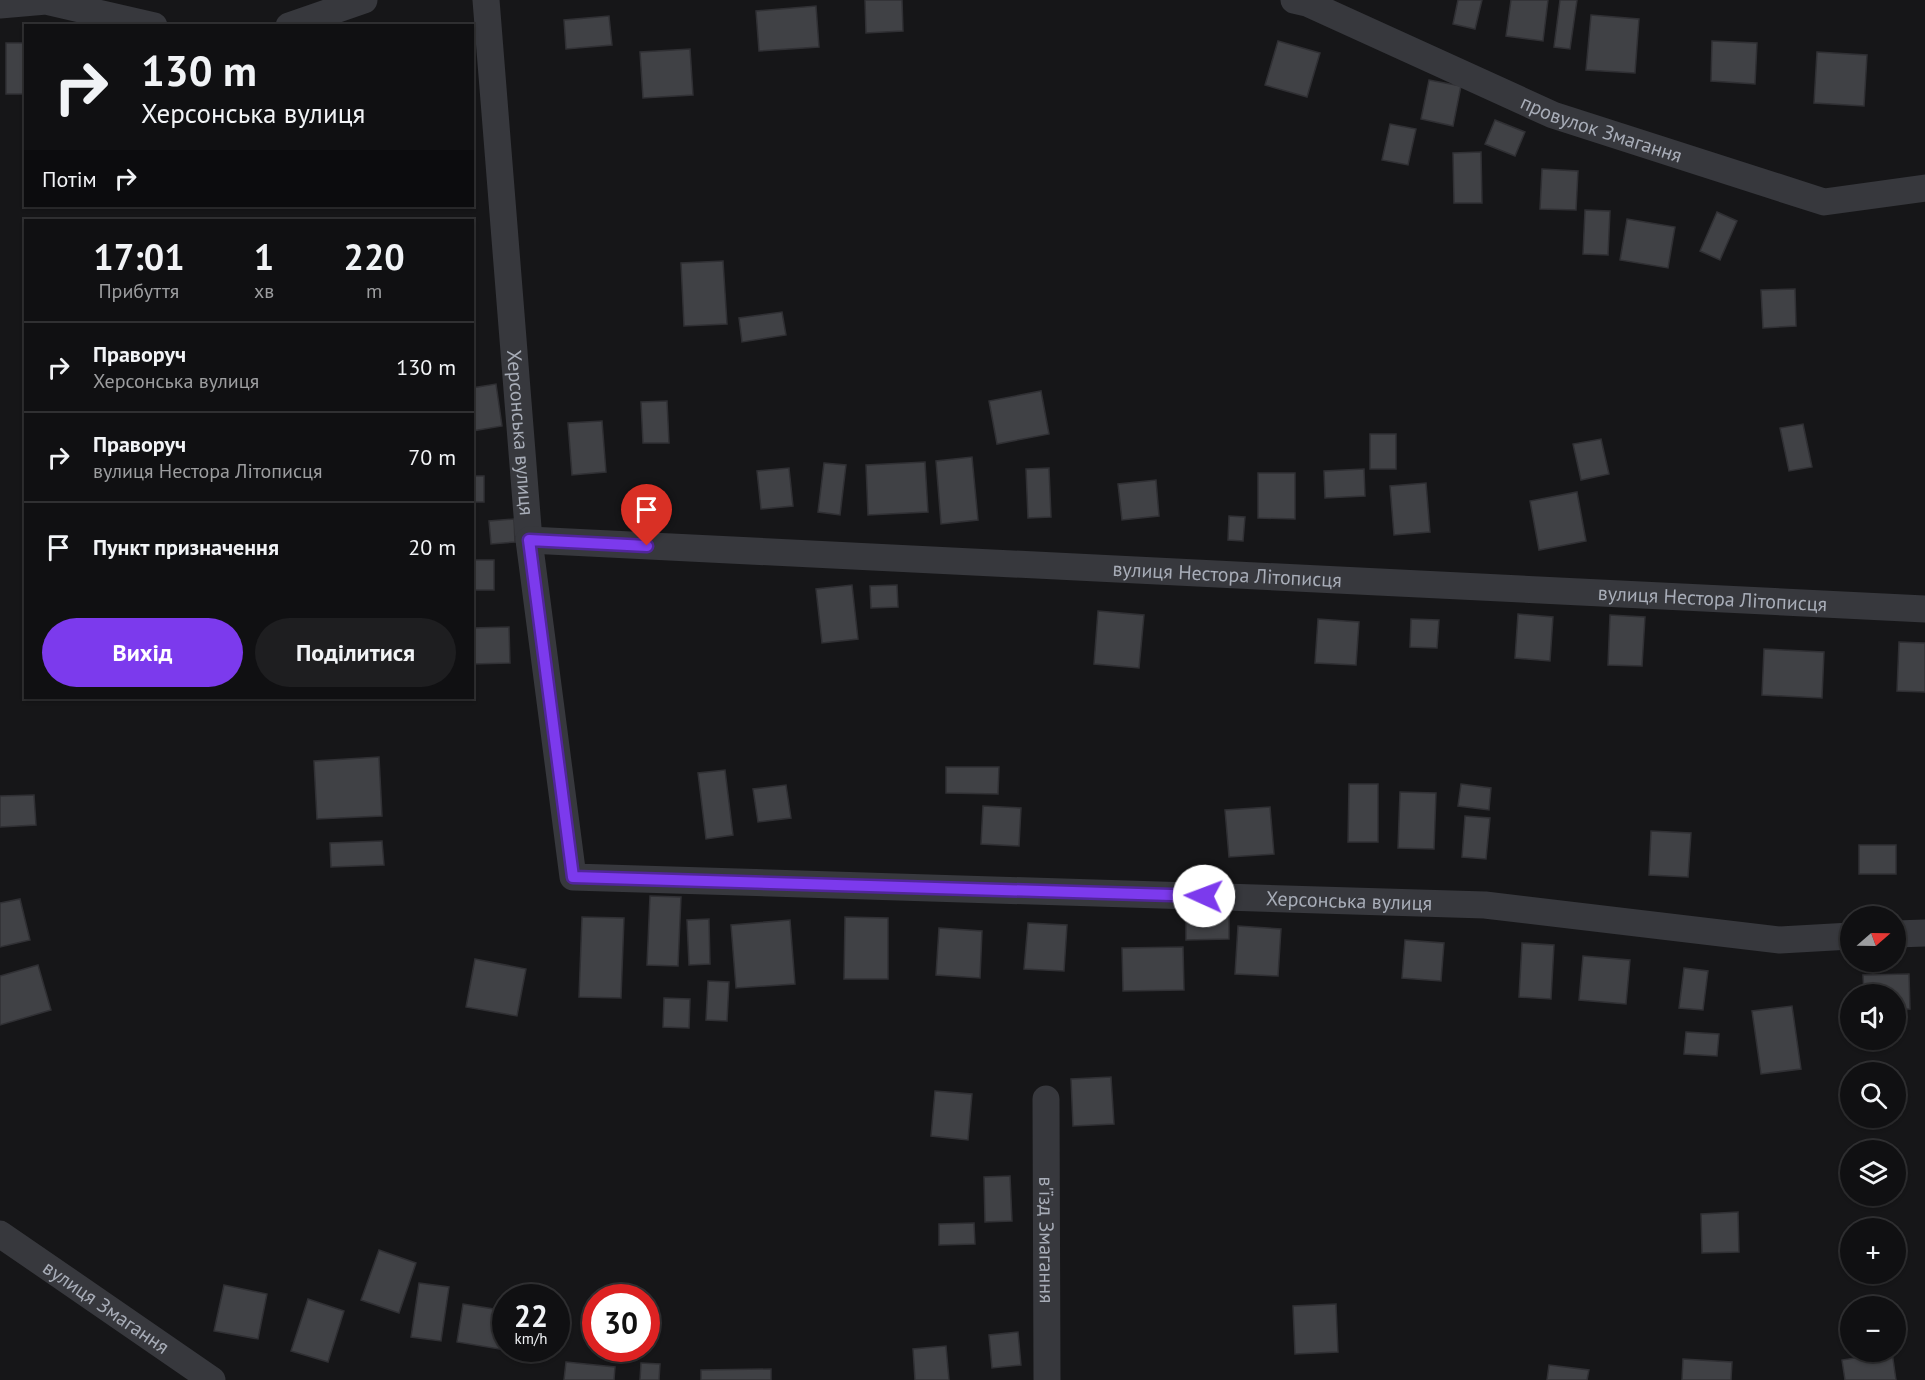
<!DOCTYPE html>
<html lang="uk">
<head>
<meta charset="utf-8">
<style>
  body { margin:0; font-family:"PT Sans",sans-serif; background:#1e1e20; color:#f1f3f6; height:100vh; display:flex; flex-direction:column; font-size:22px; white-space:nowrap }
  * { box-sizing:border-box; margin:0 }
  p { font-size:20px; color:#9c9d9f }
  .icon { flex:none; width:33px; height:33px; fill:none; stroke:currentColor; stroke-width:2; stroke-linecap:round; stroke-linejoin:round }
  .map { position:relative; flex:1; overflow:hidden }
  .details { position:absolute; left:24px; top:219px; width:450px; height:480px; display:flex; flex-direction:column; background:#101012; border-radius:0px; box-shadow:0 2px 4px #0004,0 0 0 2px #303032 }
  .details>* { flex:none }
  .banner { position:absolute; left:24px; top:24px; width:450px; height:183px; border-radius:0px; box-shadow:0 2px 4px #0004,0 0 0 2px #303032; background:#101012; color:#f1f3f6; overflow:hidden }
  .needle { width:39px; rotate:70deg }
  .buttons { position:absolute; left:1840px; top:906px; display:grid; gap:12px }
  .buttons a { display:grid; place-items:center; width:66px; height:66px; border-radius:50%; background:#101012; box-shadow:0 2px 4px #0004,0 0 0 2px #303032; font-size:30px }
  .speed { position:absolute; left:492px; top:1284px; display:flex; gap:12px; font-size:30px; font-weight:700; text-align:center }
  .speed>* { display:grid; place-content:center; width:78px; height:78px; border-radius:50%; background:#101012; box-shadow:0 2px 4px #0004,0 0 0 2px #303032; line-height:1 }
  .speed small { font-size:15px; font-weight:400 }
  .speed .limit { border:9px solid #d22; background:#fff; color:#111 }
  .pin { position:absolute; display:grid; place-items:center; width:51px; height:51px; color:#fff; margin:-62px -26px; border-radius:50% 50% 50% 0; rotate:-45deg; box-shadow:0 0 6px #0007 }
  .pin .icon { rotate:45deg }
  .me { position:absolute; width:66px; margin:-33px; rotate:272deg; stroke-linejoin:round; filter:drop-shadow(0 0 4px #0008) }
  .turn { display:flex; align-items:center; gap:21px; height:126px; padding:0 18px; font-size:27px }
  .turn .icon { width:78px; height:78px; stroke-width:2.5 }
  .turn b { display:block; font-size:42px; line-height:51px }
  .then { display:flex; align-items:center; height:57px; padding:0 18px; background:#0003; gap:12px; font-size:22px }
  .eta { display:flex; justify-content:space-evenly; align-items:center; height:102px; text-align:center }
  .eta b { font-size:36px; font-weight:700; line-height:42px }
  .action { display:flex; gap:12px; margin-top:auto; padding:12px 18px }
  .action a { flex:1; height:69px; border-radius:36px; background:#7c3aed; color:#fff; font-size:24px; font-weight:700; line-height:69px; text-align:center }
  .action a+a { background:#1e1e20; color:#f1f3f6 }
  ul { padding:0; list-style:none }
  li { display:flex; align-items:center; gap:18px; height:90px; padding:0 18px; border-top:2px solid #303032 }
  li div { flex:1 }
  li b { display:block; font-size:22px }
  li em { font-style:normal }
  .map>svg:first-child { display:block }
  .building { fill:#404145; stroke:#303034; stroke-width:1.5 }
  .lines { fill:none; stroke-linecap:round; stroke-linejoin:round }
  .street { stroke:#37383d; stroke-width:27 }
  .route-casing { stroke:#51269a; stroke-width:15 }
  .route { stroke:#7c3aed; stroke-width:10 }
  .labels { text-anchor:middle; stroke-width:6; stroke-linejoin:round; paint-order:stroke }
  .street-label { font-size:20px; fill:#a8adb8; stroke:#111113 }
</style>
</head>
<body>
<div class="map">
<svg width="1925" height="1380" viewBox="0 0 1925 1380">
  <rect width="100%" height="100%" fill="#161618"/>
  <g class="building">
    <path d="M865 0H902L903 31 866 33Z"/>
    <path d="M1458 0H1482L1475 29 1453 24Z"/>
    <path d="M1511 0H1548L1543 41 1506 36Z"/>
    <path d="M1560 0H1577L1570 49 1554 47Z"/>
    <path d="M816 6 819 47 759 51 756 11Z"/>
    <path d="M1591 15 1639 19 1635 73 1586 70Z"/>
    <path d="M609 16 612 45 566 49 564 20Z"/>
    <path d="M1278 41 1320 53 1307 97 1265 85Z"/>
    <path d="M1712 41 1757 43 1755 84 1711 81Z"/>
    <rect x="6" y="43" width="20" height="51"/>
    <path d="M690 49 693 95 643 98 640 52Z"/>
    <path d="M1817 52 1867 55 1864 106 1814 103Z"/>
    <path d="M1429 80 1461 86 1453 126 1421 119Z"/>
    <path d="M1495 120 1525 132 1515 156 1485 144Z"/>
    <path d="M1390 124 1416 129 1408 165 1382 160Z"/>
    <path d="M1481 152 1482 203H1454L1453 153Z"/>
    <path d="M1542 169 1578 171 1576 210 1540 209Z"/>
    <path d="M1585 210 1610 211 1608 255 1583 254Z"/>
    <path d="M1717 212 1737 221 1720 260 1700 251Z"/>
    <path d="M1627 219 1675 227 1668 268 1620 260Z"/>
    <path d="M723 261 727 324 684 326 681 263Z"/>
    <path d="M1795 289 1796 326 1763 328 1761 290Z"/>
    <path d="M782 312 786 335 742 342 739 318Z"/>
    <path d="M496 384 502 426 472 431V388Z"/>
    <path d="M1041 391 1049 434 997 444 989 401Z"/>
    <path d="M667 401 669 443H643L641 402Z"/>
    <path d="M602 421 606 472 572 475 568 423Z"/>
    <path d="M1803 424 1812 467 1789 471 1780 428Z"/>
    <rect x="1370" y="434" width="26" height="35"/>
    <path d="M1601 439 1609 474 1581 480 1573 444Z"/>
    <path d="M972 457 978 520 941 524 936 461Z"/>
    <path d="M925 462 928 512 868 515 866 465Z"/>
    <path d="M824 463 846 465 840 515 818 512Z"/>
    <path d="M789 468 793 506 761 509 757 471Z"/>
    <path d="M1049 468 1051 517 1028 518 1026 469Z"/>
    <path d="M1364 469 1365 496 1325 498 1324 471Z"/>
    <path d="M1258 473H1295V519L1258 518Z"/>
    <rect x="472" y="476" width="12" height="26"/>
    <path d="M1156 480 1159 516 1122 520 1118 484Z"/>
    <path d="M1426 483 1430 532 1394 535 1390 486Z"/>
    <path d="M1577 492 1586 541 1539 550 1530 501Z"/>
    <path d="M1229 516 1245 517 1243 541 1228 540Z"/>
    <path d="M514 519 515 542 491 544 489 521Z"/>
    <rect x="472" y="560" width="22" height="30"/>
    <path d="M852 585 858 639 822 643 816 589Z"/>
    <path d="M897 585 898 607 871 608 870 586Z"/>
    <path d="M1098 611 1144 615 1139 668 1094 664Z"/>
    <path d="M1518 614 1553 617 1550 661 1515 658Z"/>
    <path d="M1610 615 1645 617 1642 666 1608 665Z"/>
    <path d="M1318 619 1359 622 1356 665 1315 663Z"/>
    <path d="M1411 619 1439 620 1437 648 1410 647Z"/>
    <path d="M509 627 510 663 472 664V628Z"/>
    <path d="M1899 642 1925 643V692L1897 691Z"/>
    <path d="M1764 649 1824 652 1822 698 1762 695Z"/>
    <path d="M379 757 382 816 317 819 314 761Z"/>
    <path d="M946 767H999L998 794 946 793Z"/>
    <path d="M725 770 733 835 706 839 698 773Z"/>
    <path d="M1349 784H1378V842H1348Z"/>
    <path d="M1461 784 1491 788 1489 810 1458 806Z"/>
    <path d="M786 785 791 818 758 822 753 789Z"/>
    <path d="M1400 792 1436 793 1434 849 1398 848Z"/>
    <path d="M34 795 36 825 0 827V796Z"/>
    <path d="M983 806 1021 808 1019 846 981 844Z"/>
    <path d="M1270 807 1274 854 1229 857 1225 810Z"/>
    <path d="M1465 816 1490 818 1486 859 1462 857Z"/>
    <path d="M1651 831 1691 833 1688 877 1649 875Z"/>
    <path d="M382 841 384 865 331 867 330 843Z"/>
    <rect x="1859" y="845" width="37" height="29"/>
    <path d="M650 896 681 897 678 966 647 965Z"/>
    <path d="M20 899 30 940 0 947V903Z"/>
    <path d="M1186 907H1229V939L1186 940Z"/>
    <path d="M582 917 624 918 621 998 579 997Z"/>
    <path d="M845 917 888 918V979H844Z"/>
    <path d="M709 919 710 964 689 965 687 920Z"/>
    <path d="M790 920 795 984 736 988 731 925Z"/>
    <path d="M1028 923 1067 925 1064 971 1024 969Z"/>
    <path d="M1238 926 1281 929 1278 976 1235 974Z"/>
    <path d="M939 928 982 931 980 978 936 975Z"/>
    <path d="M1405 940 1444 943 1441 981 1402 978Z"/>
    <path d="M1522 943 1554 945 1551 999 1519 997Z"/>
    <path d="M1183 947 1184 990 1123 991 1122 948Z"/>
    <path d="M1583 956 1630 960 1626 1004 1579 1000Z"/>
    <path d="M475 959 526 969 517 1016 466 1007Z"/>
    <path d="M38 965 51 1010 0 1025V976Z"/>
    <path d="M1684 968 1708 971 1703 1010 1679 1008Z"/>
    <path d="M1909 974 1910 1009H1896V994H1864L1863 975Z"/>
    <path d="M708 981 729 982 727 1021 706 1020Z"/>
    <path d="M664 998 690 999 689 1028 663 1027Z"/>
    <path d="M1792 1006 1801 1069 1761 1074 1752 1011Z"/>
    <path d="M1686 1032 1719 1034 1717 1056 1684 1054Z"/>
    <path d="M1111 1077 1114 1124 1073 1126 1071 1079Z"/>
    <path d="M935 1091 972 1094 968 1140 931 1136Z"/>
    <path d="M1010 1176 1012 1221 985 1222 984 1177Z"/>
    <path d="M1738 1212 1739 1252 1702 1253 1701 1214Z"/>
    <path d="M974 1223 975 1244 939 1245V1224Z"/>
    <path d="M379 1250 416 1263 399 1313 361 1300Z"/>
    <path d="M419 1283 449 1287 441 1341 411 1337Z"/>
    <path d="M224 1285 267 1294 258 1339 214 1331Z"/>
    <path d="M308 1299 344 1311 328 1362 291 1351Z"/>
    <path d="M463 1304 506 1311V1348H512V1351L457 1342Z"/>
    <path d="M1336 1304 1338 1352 1295 1354 1293 1306Z"/>
    <path d="M1018 1332 1021 1365 992 1368 989 1335Z"/>
    <path d="M946 1346 949 1380H915L913 1349Z"/>
    <path d="M1892 1352 1896 1380H1845L1842 1360Z"/>
    <path d="M1683 1359 1732 1362 1731 1380H1682Z"/>
    <path d="M566 1362 615 1367 614 1380H564Z"/>
    <path d="M641 1363 660 1364 659 1380H640Z"/>
    <path d="M1549 1365 1589 1370 1587 1380H1547Z"/>
    <path d="M771 1369V1380H701V1370Z"/>
  </g>
  <g class="lines">
    <g class="street">
      <path id="s1" d="M486 0 529 540 573 877 1485 905 1780 940 1851 936"/>
      <path id="s2" d="M1294 0 1307 3 1553 115 1824 202 1925 188"/>
      <path d="M0 5 46 1 154 26"/>
      <path d="M289 26 364 0"/>
      <path id="s3" d="M529 540 1925 609"/>
      <path d="M1896 934 1925 933"/>
      <path id="s4" d="M1046 1099 1047 1380"/>
      <path id="s5" d="M0 1234 212 1380"/>
    </g>
  </g>
  <g class="lines">
    <defs>
      <path id="route" d="M647 546 529 540 573 877 1204 896"/>
    </defs>
    <use href="#route" class="route-casing"/>
    <use href="#route" class="route"/>
  </g>
  <g class="labels">
    <g class="street-label">
      <text dy="7" stroke="none"><textPath href="#s2" startOffset="334">провулок Змагання</textPath></text>
      <text dy="7" stroke="none"><textPath href="#s1" startOffset="434">Херсонська вулиця</textPath></text>
      <text dy="7" stroke="none"><textPath href="#s3" startOffset="699">вулиця Нестора Літописця</textPath></text>
      <text dy="7" stroke="none"><textPath href="#s3" startOffset="1185">вулиця Нестора Літописця</textPath></text>
      <text dy="7" stroke="none"><textPath href="#s1" startOffset="1658">Херсонська вулиця</textPath></text>
      <text dy="7" stroke="none"><textPath href="#s4" startOffset="141">в'їзд Змагання</textPath></text>
      <text dy="7" stroke="none"><textPath href="#s5" startOffset="129">вулиця Змагання</textPath></text>
    </g>
  </g>
</svg>
<div class="buttons">
<a><svg class="needle" viewBox="-14 -14 28 28"><path d="M0-13l5 13h-10z" fill="#e53935"/><path d="M0 13l5-13h-10z" fill="#9c9d9f"/></svg></a>
<a><svg class="icon" aria-label="sound" viewBox="0 0 24 24"><path d="M4 9h4l5-4v14l-5-4H4zM17 9q2 3 0 6"/></svg></a>
<a><svg class="icon" aria-label="search" viewBox="0 0 24 24"><circle cx="10" cy="10" r="6"/><path d="M15 15l6 6"/></svg></a>
<a><svg class="icon" aria-label="layers" viewBox="0 0 24 24"><path d="M12 4l9 5-9 5-9-5zM3 14l9 5 9-5"/></svg></a>
<a>+</a>
<a>−</a>
</div>
<div class="speed"><div>22<small>km/h</small></div><div class="limit">30</div></div>
<div class="pin" style="left:647px;top:546px;background:#d93025"><svg class="icon" aria-label="arrive" viewBox="0 0 24 24"><path d="M6 21V4h12l-3 4 3 4H6"/></svg></div>
<svg class="me" style="left:1204px;top:896px" viewBox="-20 -20 40 40"><circle r="19" fill="#fff"/><path d="M0-13L10 11 0 6-10 11z" fill="#7c3aed"/></svg>
<div class="banner">
<div class="turn"><svg class="icon" aria-label="right" viewBox="0 0 24 24"><path d="M7 20v-9h11M14 6l5 5-5 5"/></svg><div><b>130 m</b>Херсонська вулиця</div></div>
<div class="then">Потім<svg class="icon" aria-label="right" viewBox="0 0 24 24"><path d="M7 20v-9h11M14 6l5 5-5 5"/></svg></div>
</div>
<section class="details">
<div class="eta">
<div><b>17:01</b><p>Прибуття</p></div>
<div><b>1</b><p>хв</p></div>
<div><b>220</b><p>m</p></div>
</div>
<ul>
<li><svg class="icon" aria-label="right" viewBox="0 0 24 24"><path d="M7 20v-9h11M14 6l5 5-5 5"/></svg><div><b>Праворуч</b><p>Херсонська вулиця</p></div><em>130 m</em></li>
<li><svg class="icon" aria-label="right" viewBox="0 0 24 24"><path d="M7 20v-9h11M14 6l5 5-5 5"/></svg><div><b>Праворуч</b><p>вулиця Нестора Літописця</p></div><em>70 m</em></li>
<li><svg class="icon" aria-label="arrive" viewBox="0 0 24 24"><path d="M6 21V4h12l-3 4 3 4H6"/></svg><div><b>Пункт призначення</b></div><em>20 m</em></li>
</ul>
<div class="action"><a>Вихід</a><a>Поділитися</a></div>
</section>
</div>
</body>
</html>
